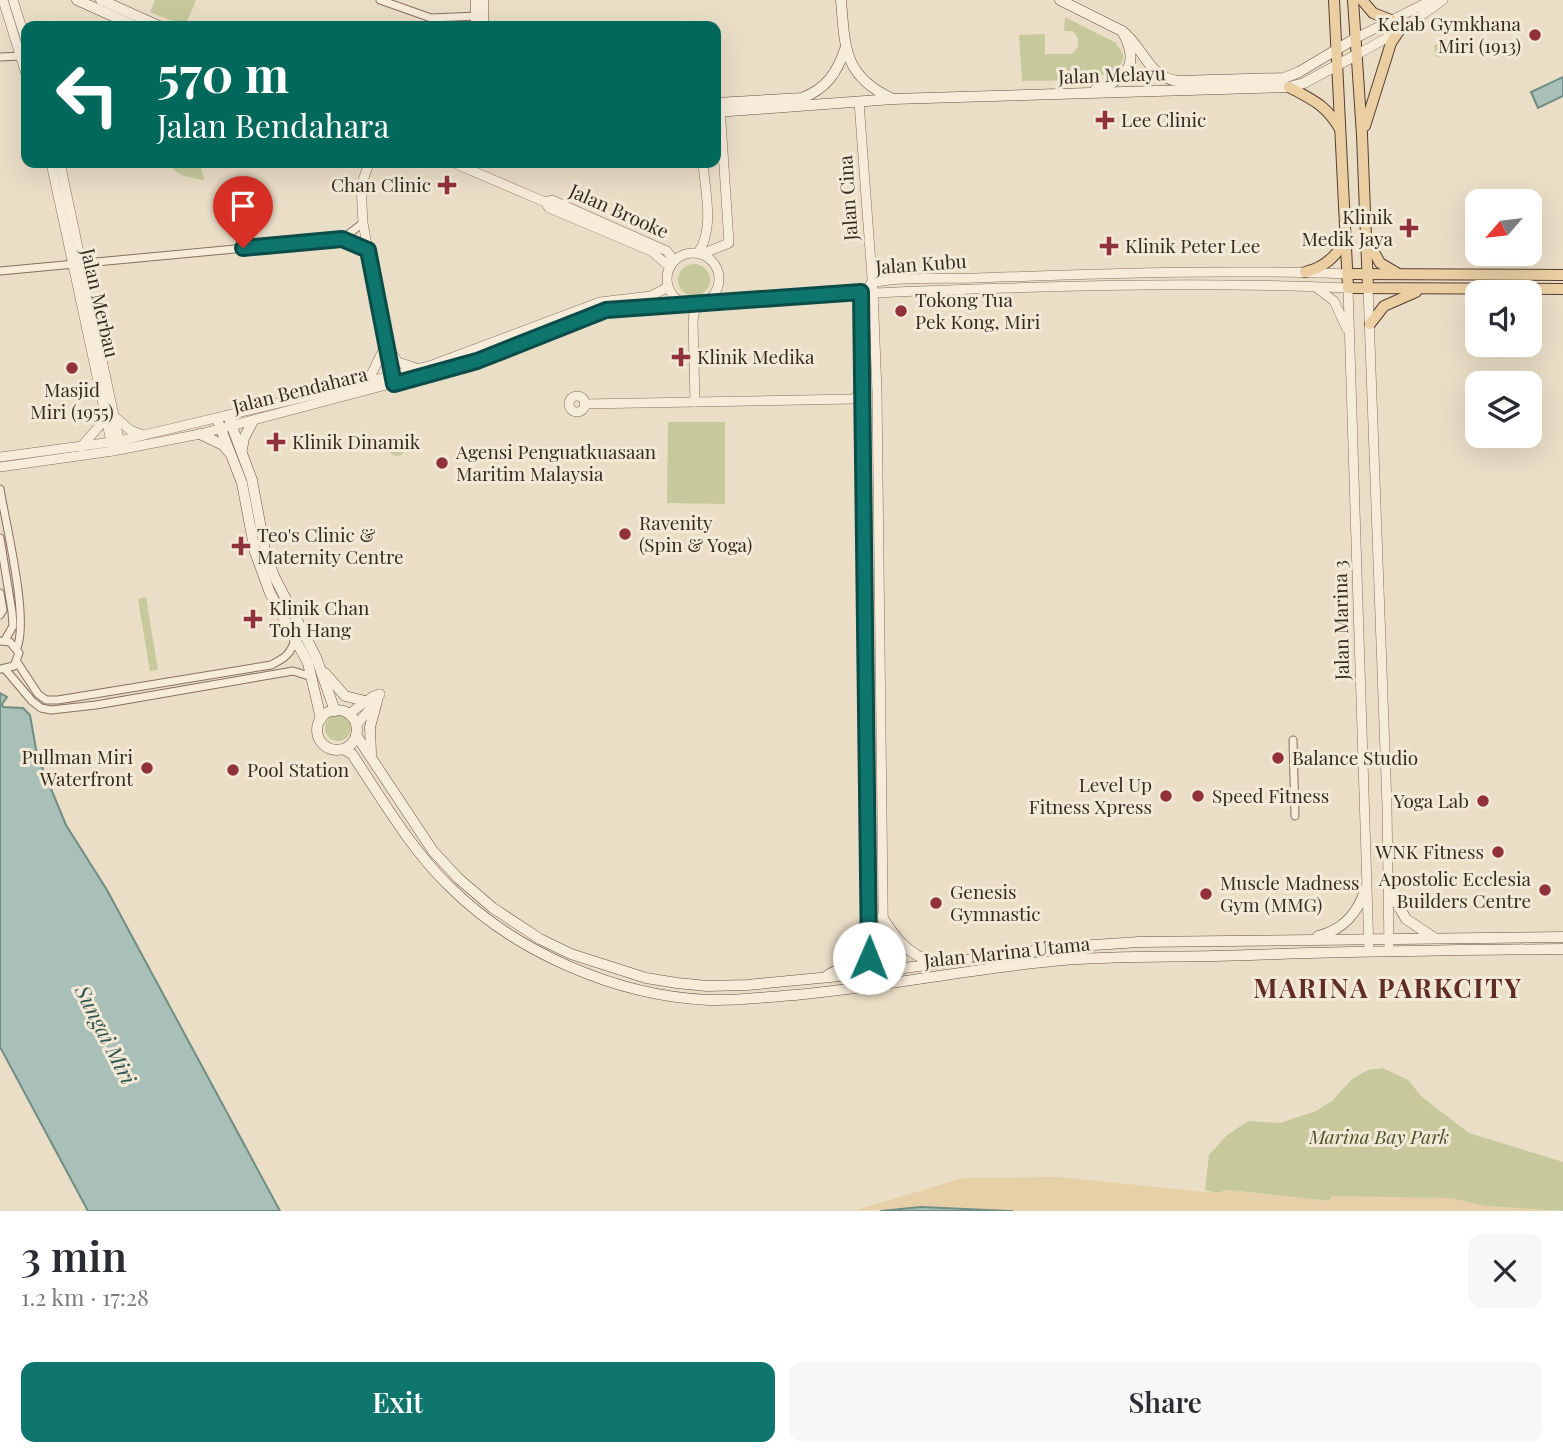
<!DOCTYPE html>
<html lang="en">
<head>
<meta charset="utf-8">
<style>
  body { margin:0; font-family:"Playfair Display",serif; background:#f7f7f7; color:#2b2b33; height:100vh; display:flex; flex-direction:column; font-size:26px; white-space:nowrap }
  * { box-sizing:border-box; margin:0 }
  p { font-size:23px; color:#7c7c81 }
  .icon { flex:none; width:38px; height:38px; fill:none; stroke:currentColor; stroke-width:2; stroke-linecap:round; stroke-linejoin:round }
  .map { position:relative; height:1211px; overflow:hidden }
  .side { display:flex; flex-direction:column; background:#fff; flex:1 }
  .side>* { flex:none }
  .hud { position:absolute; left:21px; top:21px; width:700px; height:147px; border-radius:14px; box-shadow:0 7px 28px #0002; background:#00695c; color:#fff; overflow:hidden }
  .needle { width:46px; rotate:242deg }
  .controls { position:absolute; left:1465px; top:189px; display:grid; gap:14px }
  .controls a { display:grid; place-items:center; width:77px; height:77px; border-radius:14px; background:#fff; box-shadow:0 7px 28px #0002; font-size:35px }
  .pin { position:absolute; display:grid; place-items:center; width:60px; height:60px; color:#fff; margin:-72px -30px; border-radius:50% 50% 50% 0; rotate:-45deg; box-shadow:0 0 7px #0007 }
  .pin .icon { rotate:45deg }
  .me { position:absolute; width:77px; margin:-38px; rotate:1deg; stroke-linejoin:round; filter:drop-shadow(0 0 5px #0008) }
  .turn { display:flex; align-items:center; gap:24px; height:147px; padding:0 21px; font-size:32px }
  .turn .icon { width:91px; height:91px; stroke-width:2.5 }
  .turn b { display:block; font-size:49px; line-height:60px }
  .round { display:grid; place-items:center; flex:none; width:74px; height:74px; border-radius:14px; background:#f7f7f7 }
  .overview { display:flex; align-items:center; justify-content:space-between; height:119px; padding:0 21px }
  h1 { font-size:42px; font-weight:600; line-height:52px }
  .primary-button { display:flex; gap:14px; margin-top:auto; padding:14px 21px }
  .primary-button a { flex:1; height:80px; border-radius:14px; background:#0f766e; color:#fff; font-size:28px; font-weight:600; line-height:80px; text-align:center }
  .primary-button a+a { background:#f7f7f7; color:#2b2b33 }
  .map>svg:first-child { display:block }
  .green { fill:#c7c99c }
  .sand { fill:#e5d0a7 }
  .water { fill:#a8c0b7; stroke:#6f8d84; stroke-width:2 }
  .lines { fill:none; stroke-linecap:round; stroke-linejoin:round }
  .minor-casing { stroke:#86705e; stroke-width:9 }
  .tertiary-casing { stroke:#86705e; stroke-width:10 }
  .secondary-casing { stroke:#685241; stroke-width:11 }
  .primary-casing { stroke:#543f32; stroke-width:12 }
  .minor { stroke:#f7ecda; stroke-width:7 }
  .tertiary { stroke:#f7ecda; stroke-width:9 }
  .secondary { stroke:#f7ecda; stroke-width:10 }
  .primary { stroke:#ebcfa3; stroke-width:10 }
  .route-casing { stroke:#0a4d48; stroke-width:18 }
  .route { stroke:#0f766e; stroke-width:12 }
  .poi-dot { fill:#91323a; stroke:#f3e9d7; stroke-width:2.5 }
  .labels { text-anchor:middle; stroke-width:6; stroke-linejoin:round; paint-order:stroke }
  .poi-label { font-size:19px; fill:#372a20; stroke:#f3e9d7; text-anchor:start }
  .street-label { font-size:19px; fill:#372a20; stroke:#f3e9d7 }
  .park-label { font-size:19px; font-style:italic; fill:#4b5229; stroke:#f3e9d7 }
  .water-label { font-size:21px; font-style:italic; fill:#315651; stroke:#f3e9d7 }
  .district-label { font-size:26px; font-weight:bold; letter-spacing:2px; fill:#612c23; stroke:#f3e9d7 }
</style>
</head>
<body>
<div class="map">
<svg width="1563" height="1211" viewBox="0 0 1563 1211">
  <rect width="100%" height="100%" fill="#ebdec7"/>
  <g class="green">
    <path d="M155 0H196L185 26 150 12Z"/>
    <path d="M1065 17 1116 43 1123 54C1127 85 1043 80 1022 81L1019 35 1045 34V54H1072L1078 47V38L1073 31H1064Z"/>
    <path d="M1469 17 1471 29 1444 33 1442 21Z"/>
    <path d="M1461 41 1463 53 1436 57 1434 45Z"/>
    <path d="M170 163H200L204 180C190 177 176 177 170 163Z"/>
    <circle cx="694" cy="280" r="16"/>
    <path d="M668 422H725V504L667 503Z"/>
    <circle cx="397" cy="448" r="8"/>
    <path d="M146 597 158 670 150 671 138 599Z"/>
    <circle cx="338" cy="728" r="13"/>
    <path d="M1383 1068 1408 1080 1422 1097 1469 1133 1563 1162V1211L1484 1206 1451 1198 1329 1201 1228 1190 1216 1193 1205 1190 1209 1155 1226 1136 1248 1121 1280 1123 1316 1111 1332 1101 1352 1079 1368 1070Z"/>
  </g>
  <path class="sand" d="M1058 1177 1215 1193 1228 1190 1328 1201 1332 1196 1451 1198 1484 1206 1557 1211H1013L921 1207 853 1211 963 1178Z"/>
  <g class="water">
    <path d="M1563 77V96L1538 108 1531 92Z"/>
    <path d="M0 693 7 697 2 704 3 707 23 708 30 715 37 755 66 825 107 890 280 1211H88L0 1047Z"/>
    <path d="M921 1207 1009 1211H1013H880Z"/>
  </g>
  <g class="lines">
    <defs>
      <g id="minor">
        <path d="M380 0 431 18 478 16"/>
        <path d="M0 57 21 56"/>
        <path d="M342 239 363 223"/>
        <path d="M0 271 342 239 368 250"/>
        <path d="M0 489C6 525 29 618 17 648"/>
        <path d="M0 538 12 612 13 626 5 640"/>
        <path d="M0 593 3 610 0 615"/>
        <path d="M0 641 10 642 19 653 14 666 1 669"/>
        <path d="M17 662 38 694 46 700H58L271 665C285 658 291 654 295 639"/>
        <path d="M5 669 32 701 41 708 51 710 96 705 293 671 312 677"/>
        <path d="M1293 740 1295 816"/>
      </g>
      <g id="tertiary">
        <path d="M3 0 26 74"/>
        <path d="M13 0 26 41"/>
        <path d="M1356 38 1432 0"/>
        <path d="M1358 54 1399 31 1443 0"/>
        <path d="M859 102 873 291 877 392 884 985"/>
        <path d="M51 163 112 446"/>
        <path d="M60 163 120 444"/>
        <path d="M369 163 361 186 363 223 392 379"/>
        <path d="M454 163 545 202 549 208 651 251 670 267"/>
        <path d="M545 202 552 200 667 251 674 261"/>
        <circle cx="693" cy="279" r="26"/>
        <path d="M698 253C715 228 705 192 703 163"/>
        <path d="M702 254 729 243 720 106"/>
        <path d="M870 284C888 276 953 279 976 278 1100 274 1223 269 1348 274"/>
        <path d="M1317 288 1334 301 1347 329"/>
        <path d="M1368 288 1387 806 1389 951"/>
        <path d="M861 292 871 987"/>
        <path d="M389 349 398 362 416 368"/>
        <path d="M363 381 372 373 385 346"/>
        <circle cx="577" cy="404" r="8"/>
        <path d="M695 402 693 321 694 313 702 304C804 295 906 291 1009 288 1122 284 1235 283 1348 288L1369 951"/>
        <path d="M584 404 853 399 863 391"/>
        <path d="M114 416 130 430 143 435"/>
        <path d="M81 447 107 417"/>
        <path d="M0 457 119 441 359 384 432 365 600 302 651 296 668 287"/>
        <path d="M0 467 113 451 200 434 477 361 606 310 686 304"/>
        <path d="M349 714 373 696 380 694"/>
        <path d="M356 726C363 716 376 704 380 694"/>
      </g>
      <g id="secondary">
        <path d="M77 0 135 26"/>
        <path d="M101 0 159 26"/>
        <path d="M841 0C845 46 843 76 891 98"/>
        <path d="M1060 0 1122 31C1141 64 1127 79 1095 90"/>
        <path d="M476 26V0"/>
        <path d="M483 26V0"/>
        <path d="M1122 31C1144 47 1147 77 1178 81L1284 78 1299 72 1356 38"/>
        <path d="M716 103 802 98C826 89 837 73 845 49"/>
        <path d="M716 112 893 99 1289 87 1304 83 1358 54"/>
        <path d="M228 416 252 480 265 550 274 576 316 657 335 711"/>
        <path d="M217 419 242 483 255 552 270 593 308 663 321 719"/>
        <path d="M200 434 223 445 228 451"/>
        <path d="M242 449 244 438 253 421"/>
        <path d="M325 673 345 696 365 701"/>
        <circle cx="337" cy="730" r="20"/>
        <path d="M356 735 433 851 458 878 493 908 540 939 571 954 646 978 677 983 707 986 747 985 851 975 1064 947 1139 942 1563 937"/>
        <path d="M343 749 352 754C382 799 410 848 449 886 515 952 616 996 709 1000 738 1001 766 997 795 995 884 987 973 968 1063 960 1113 956 1164 957 1214 956 1330 952 1447 950 1563 949"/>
        <path d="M371 754 370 727 377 701"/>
        <path d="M1388 887 1406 919 1433 937"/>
        <path d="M882 917C895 937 908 956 933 961"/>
        <path d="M1318 936C1343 930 1359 912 1366 887"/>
        <path d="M828 975C856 961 862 946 870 917"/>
      </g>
      <g id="primary">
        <path d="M1334 0 1348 288 1563 289"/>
        <path d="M1353 0 1362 135 1368 288"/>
        <path d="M1362 0 1373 13 1391 20"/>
        <path d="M1289 87C1313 100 1326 105 1340 129"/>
        <path d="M1365 126 1391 43 1399 31"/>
        <path d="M1369 243 1380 263 1397 273"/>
        <path d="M1305 272C1324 268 1336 257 1345 240"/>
        <path d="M1348 274 1563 275"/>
        <path d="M1370 324 1384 306 1416 292"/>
      </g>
    </defs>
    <use href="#minor" class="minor-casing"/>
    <use href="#tertiary" class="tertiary-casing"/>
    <use href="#secondary" class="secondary-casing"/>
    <use href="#primary" class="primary-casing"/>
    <use href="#minor" class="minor"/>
    <use href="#tertiary" class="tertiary"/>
    <use href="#secondary" class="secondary"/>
    <use href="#primary" class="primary"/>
  </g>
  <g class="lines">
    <defs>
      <path id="route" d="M243 248 342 239 368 250 394 384 477 361 606 310 861 292 869 958"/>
    </defs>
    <use href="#route" class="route-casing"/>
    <use href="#route" class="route"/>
  </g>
  <g class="poi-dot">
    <circle cx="1535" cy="35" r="7"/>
    <path d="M1101.5 109.5h7v7h7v7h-7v7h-7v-7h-7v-7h7z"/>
    <path d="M443.5 174.5h7v7h7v7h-7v7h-7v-7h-7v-7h7z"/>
    <path d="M1405.5 217.5h7v7h7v7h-7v7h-7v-7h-7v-7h7z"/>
    <path d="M1105.5 235.5h7v7h7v7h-7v7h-7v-7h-7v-7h7z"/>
    <circle cx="901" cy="311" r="7"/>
    <path d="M677.5 346.5h7v7h7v7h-7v7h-7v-7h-7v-7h7z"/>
    <circle cx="72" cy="368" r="7"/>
    <path d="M272.5 431.5h7v7h7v7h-7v7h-7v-7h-7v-7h7z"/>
    <circle cx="442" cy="463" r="7"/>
    <circle cx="625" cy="534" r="7"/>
    <path d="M237.5 535.5h7v7h7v7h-7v7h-7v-7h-7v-7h7z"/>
    <path d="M249.5 608.5h7v7h7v7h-7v7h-7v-7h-7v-7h7z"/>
    <circle cx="1278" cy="758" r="7"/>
    <circle cx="147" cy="768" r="7"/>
    <circle cx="233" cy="770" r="7"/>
    <circle cx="1166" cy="796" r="7"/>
    <circle cx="1198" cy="796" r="7"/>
    <circle cx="1483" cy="801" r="7"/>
    <circle cx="1498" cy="852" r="7"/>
    <circle cx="1545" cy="890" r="7"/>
    <circle cx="1206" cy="894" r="7"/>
    <circle cx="936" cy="903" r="7"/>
  </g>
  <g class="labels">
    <g class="poi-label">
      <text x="1521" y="31" text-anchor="end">Kelab Gymkhana<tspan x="1521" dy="22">Miri (1913)</tspan></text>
      <text x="1121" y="127">Lee Clinic</text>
      <text x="431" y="192" text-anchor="end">Chan Clinic</text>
      <text x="1393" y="224" text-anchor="end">Klinik<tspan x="1393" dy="22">Medik Jaya</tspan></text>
      <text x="1125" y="253">Klinik Peter Lee</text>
      <text x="915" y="307">Tokong Tua<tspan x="915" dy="22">Pek Kong, Miri</tspan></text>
      <text x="697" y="364">Klinik Medika</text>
      <text x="72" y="397" text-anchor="middle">Masjid<tspan x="72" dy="22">Miri (1955)</tspan></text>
      <text x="292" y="449">Klinik Dinamik</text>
      <text x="456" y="459">Agensi Penguatkuasaan<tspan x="456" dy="22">Maritim Malaysia</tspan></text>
      <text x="639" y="530">Ravenity<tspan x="639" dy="22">(Spin &amp; Yoga)</tspan></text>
      <text x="257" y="542">Teo's Clinic &amp;<tspan x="257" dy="22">Maternity Centre</tspan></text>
      <text x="269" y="615">Klinik Chan<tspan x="269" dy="22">Toh Hang</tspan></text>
      <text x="133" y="764" text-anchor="end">Pullman Miri<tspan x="133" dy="22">Waterfront</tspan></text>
      <text x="1292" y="765">Balance Studio</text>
      <text x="247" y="777">Pool Station</text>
      <text x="1152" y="792" text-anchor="end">Level Up<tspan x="1152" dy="22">Fitness Xpress</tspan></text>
      <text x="1212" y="803">Speed Fitness</text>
      <text x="1469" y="808" text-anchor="end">Yoga Lab</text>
      <text x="1484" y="859" text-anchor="end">WNK Fitness</text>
      <text x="1531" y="886" text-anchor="end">Apostolic Ecclesia<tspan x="1531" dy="22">Builders Centre</tspan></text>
      <text x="1220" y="890">Muscle Madness<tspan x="1220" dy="22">Gym (MMG)</tspan></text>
      <text x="950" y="899">Genesis<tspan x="950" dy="22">Gymnastic</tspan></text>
    </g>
    <g class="street-label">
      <text transform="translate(1112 75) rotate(-2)" y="7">Jalan Melayu</text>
      <text transform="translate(848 198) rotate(-94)" y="7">Jalan Cina</text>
      <text transform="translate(619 211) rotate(24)" y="7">Jalan Brooke</text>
      <text transform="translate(921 264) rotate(-4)" y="7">Jalan Kubu</text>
      <text transform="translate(100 303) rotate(77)" y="7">Jalan Merbau</text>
      <text transform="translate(300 390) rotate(-14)" y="7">Jalan Bendahara</text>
      <text transform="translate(1341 620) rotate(-91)" y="7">Jalan Marina 3</text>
      <text transform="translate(1007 952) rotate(-6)" y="7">Jalan Marina Utama</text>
    </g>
    <g class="park-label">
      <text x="1379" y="1144">Marina Bay Park</text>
    </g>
    <g class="water-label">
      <text transform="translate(105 1035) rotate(63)" y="7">Sungai Miri</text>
    </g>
    <g class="district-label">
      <text x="1388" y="998">MARINA PARKCITY</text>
    </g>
  </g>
</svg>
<div class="controls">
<a><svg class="needle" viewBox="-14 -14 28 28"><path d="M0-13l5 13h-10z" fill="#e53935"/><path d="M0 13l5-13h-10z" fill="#7c7c81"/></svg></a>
<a><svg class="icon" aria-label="sound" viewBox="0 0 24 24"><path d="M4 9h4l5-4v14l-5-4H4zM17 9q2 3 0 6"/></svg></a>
<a><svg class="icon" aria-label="layers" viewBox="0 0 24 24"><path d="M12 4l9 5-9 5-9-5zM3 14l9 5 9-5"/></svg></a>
</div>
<div class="pin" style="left:243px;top:248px;background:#d93025"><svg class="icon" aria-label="arrive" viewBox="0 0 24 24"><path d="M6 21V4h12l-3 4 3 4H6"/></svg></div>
<svg class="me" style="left:869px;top:958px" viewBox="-20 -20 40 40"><circle r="19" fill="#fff"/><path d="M0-13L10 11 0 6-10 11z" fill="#0f766e"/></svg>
<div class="hud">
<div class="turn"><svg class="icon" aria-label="left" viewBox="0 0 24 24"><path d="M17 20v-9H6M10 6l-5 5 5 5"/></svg><div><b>570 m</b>Jalan Bendahara</div></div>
</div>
</div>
<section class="side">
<div class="overview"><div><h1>3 min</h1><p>1.2 km · 17:28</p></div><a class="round"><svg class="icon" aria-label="close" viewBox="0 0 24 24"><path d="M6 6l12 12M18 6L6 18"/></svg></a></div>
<div class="primary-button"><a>Exit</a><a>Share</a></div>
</section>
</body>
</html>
